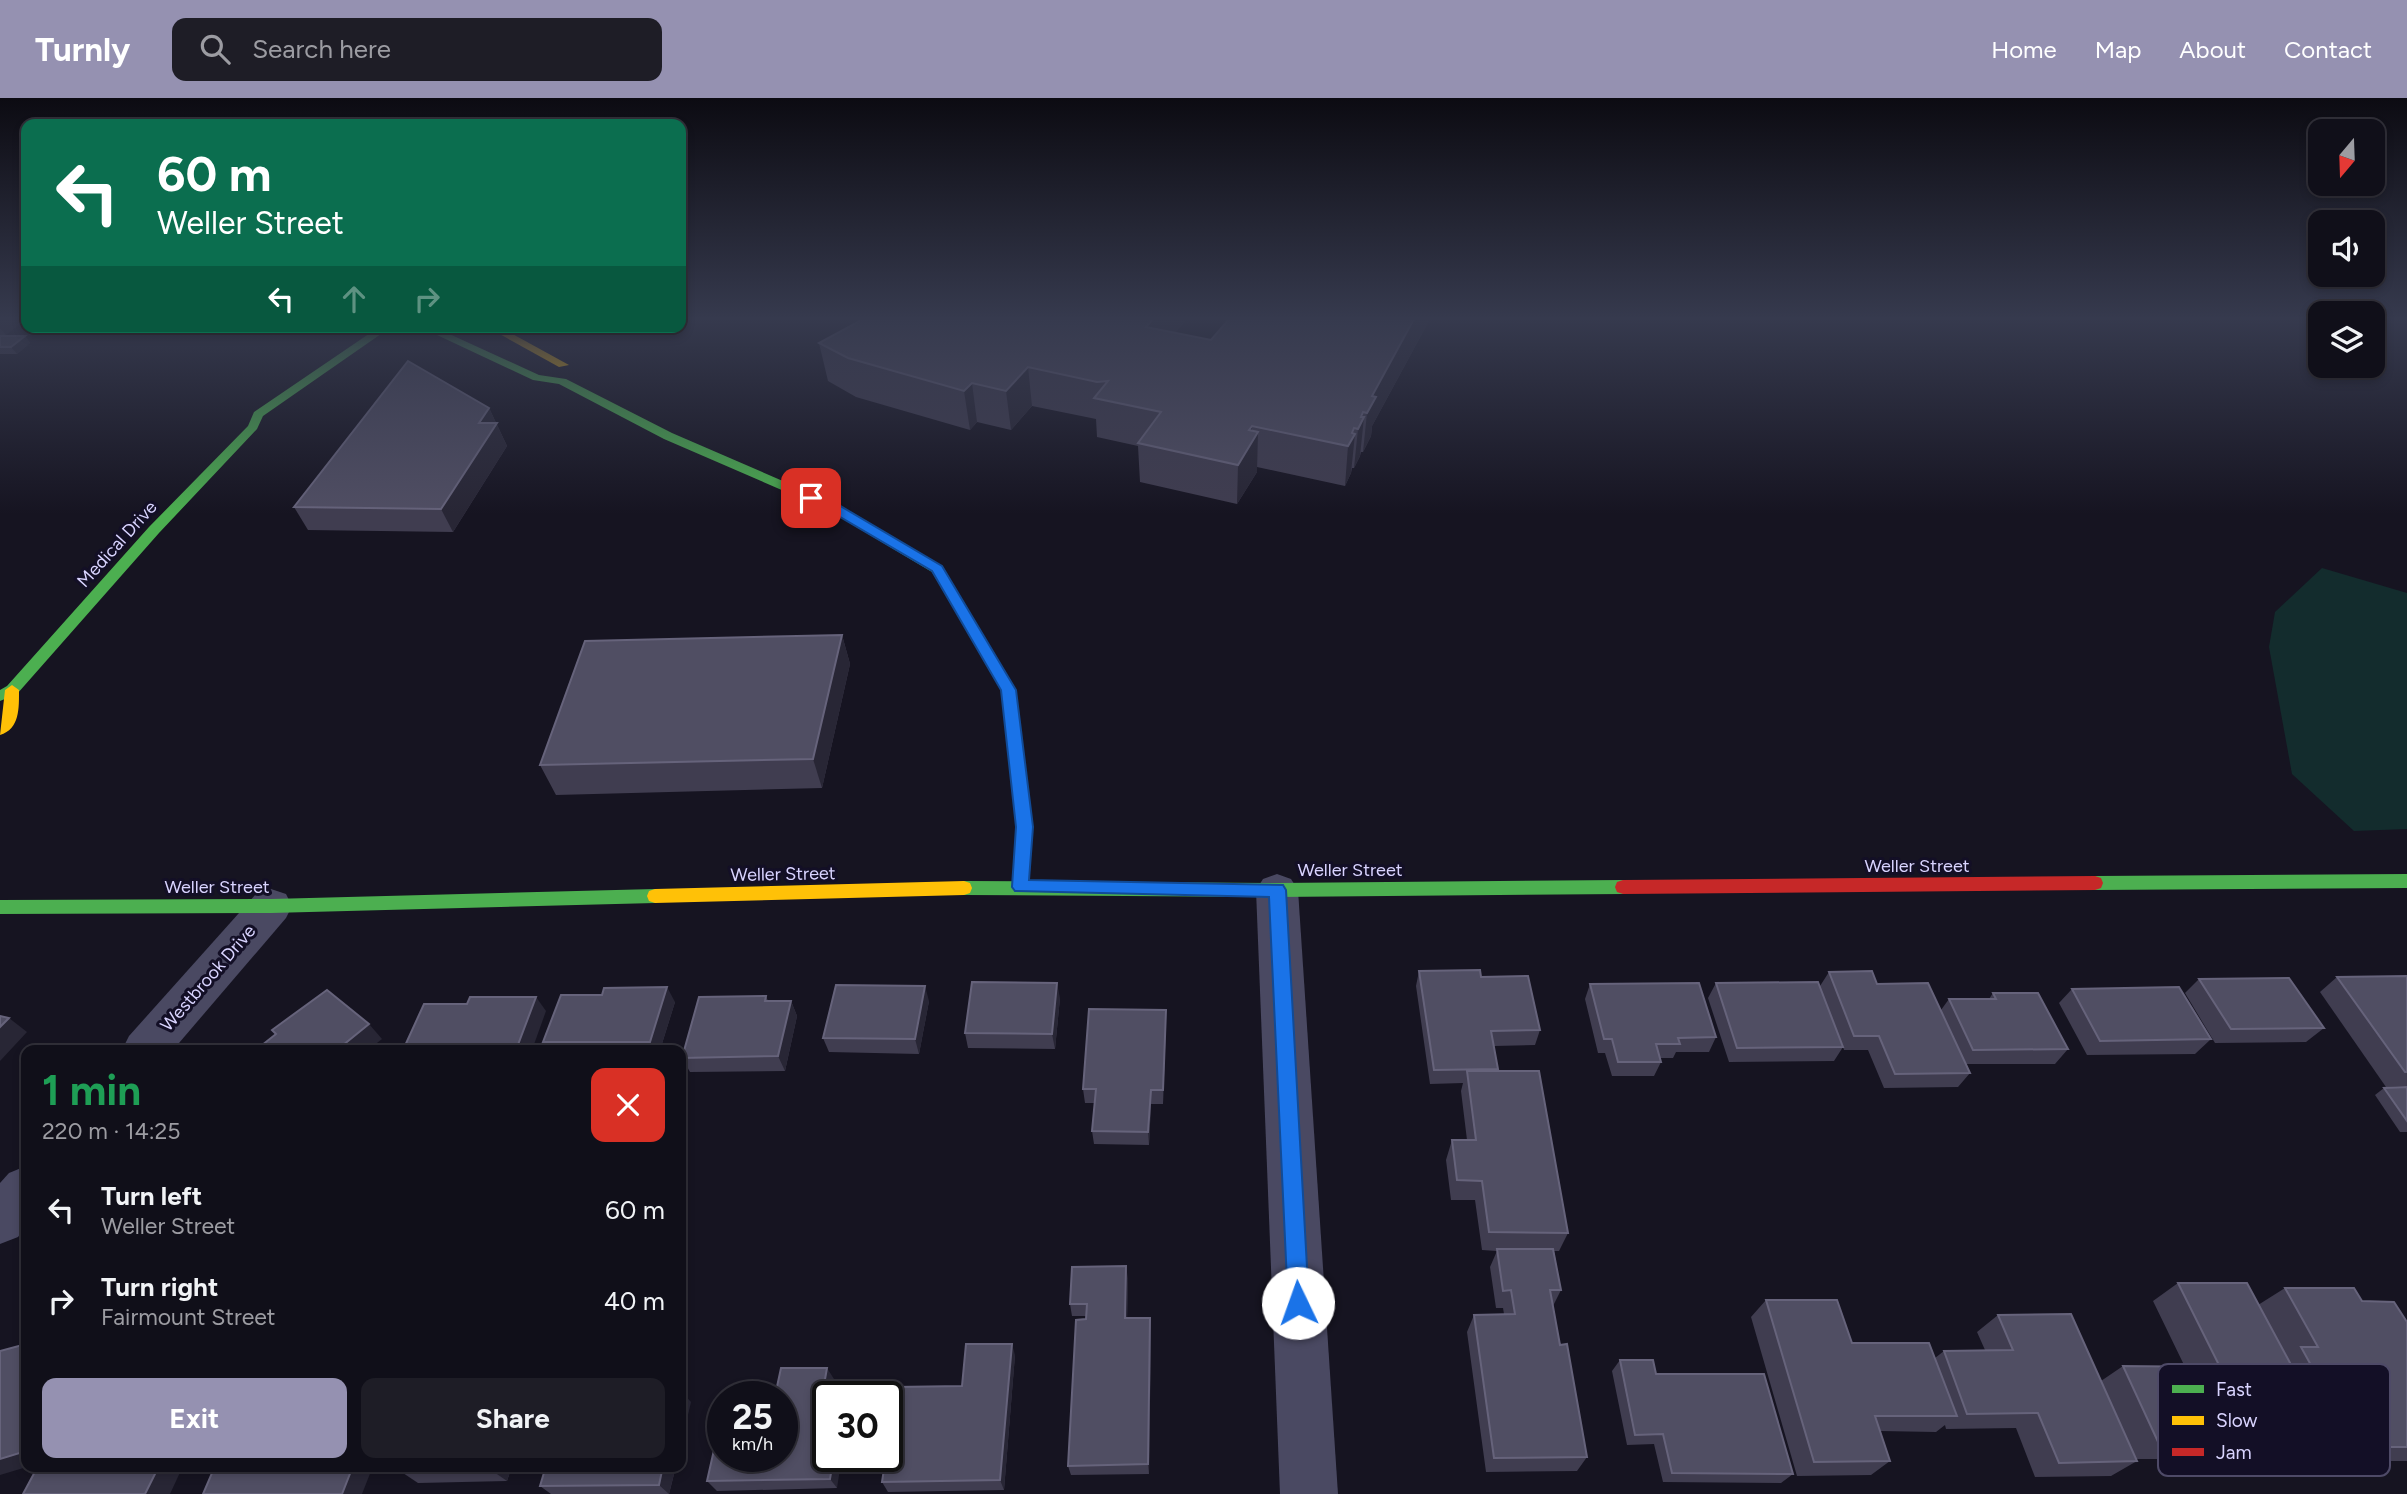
<!DOCTYPE html>
<html lang="en">
<head>
<meta charset="utf-8">
<style>
  body { margin:0; font-family:Figtree,sans-serif; background:#1e1d26; color:#f1f3f6; height:100vh; display:flex; flex-direction:column; font-size:26px; white-space:nowrap }
  * { box-sizing:border-box; margin:0 }
  p { font-size:23px; color:#9c9ca2 }
  .icon { flex:none; width:38px; height:38px; fill:none; stroke:currentColor; stroke-width:2; stroke-linecap:round; stroke-linejoin:round }
  .map { position:relative; flex:1; overflow:hidden }
  .side { position:absolute; left:21px; top:947px; width:665px; height:427px; display:flex; flex-direction:column; background:#100f19; border-radius:14px; box-shadow:0 4px 10px #0003,0 0 0 2px #302f38 }
  .side>* { flex:none }
  .top-card { position:absolute; left:21px; top:21px; width:665px; height:214px; border-radius:14px; box-shadow:0 4px 10px #0003,0 0 0 2px #302f38; background:#0b6e4f; color:#fff; overflow:hidden }
  .needle { width:46px; rotate:199deg }
  .controls { position:absolute; left:2308px; top:21px; display:grid; gap:14px }
  .controls a { display:grid; place-items:center; width:77px; height:77px; border-radius:14px; background:#100f19; box-shadow:0 4px 10px #0003,0 0 0 2px #302f38; font-size:35px }
  .speed { position:absolute; left:707px; top:1283px; display:flex; gap:14px; font-size:35px; font-weight:700; text-align:center }
  .speed>* { display:grid; place-content:center; width:91px; height:91px; border-radius:50%; background:#100f19; box-shadow:0 4px 10px #0003,0 0 0 2px #302f38; line-height:1 }
  .speed small { font-size:18px; font-weight:400 }
  .speed .limit { border:4px solid #111; border-radius:10px; background:#fff; color:#111 }
  .pin { position:absolute; display:grid; place-items:center; width:60px; height:60px; color:#fff; margin:-30px; border-radius:14px; box-shadow:0 4px 10px #0006 }
  .me { position:absolute; width:77px; margin:-38px; rotate:357deg; stroke-linejoin:round; filter:drop-shadow(0 0 5px #0008) }
  .turn { display:flex; align-items:center; gap:24px; height:147px; padding:0 21px; font-size:32px }
  .turn .icon { width:91px; height:91px; stroke-width:2.5 }
  .turn b { display:block; font-size:49px; line-height:60px }
  .lanes { display:flex; align-items:center; height:66px; padding:0 21px; background:#0003; justify-content:center; gap:35px; direction:ltr }
  .lanes .off { opacity:.35 }
  .round { display:grid; place-items:center; flex:none; width:74px; height:74px; border-radius:14px; background:#1e1d26 }
  .overview { display:flex; align-items:center; justify-content:space-between; height:119px; padding:0 21px }
  h1 { font-size:42px; font-weight:700; line-height:52px; color:#1e9e55 }
  .action { display:flex; gap:14px; margin-top:auto; padding:14px 21px }
  .action a { flex:1; height:80px; border-radius:14px; background:#9591b1; color:#fff; font-size:28px; font-weight:700; line-height:80px; text-align:center }
  .action a+a { background:#1e1d26; color:#f1f3f6 }
  ul { padding:0; list-style:none }
  li { display:flex; align-items:center; gap:21px; height:91px; padding:0 21px }
  li div { flex:1 }
  li b { display:block; font-size:26px }
  li em { font-style:normal }
  header { display:flex; align-items:center; gap:42px; box-sizing:border-box; height:98px; padding:0 35px; background:#9591b1; color:#fff }
  header strong { font-size:33px }
  nav { display:flex; gap:38px; margin-inline-start:auto; font-size:24px }
  .search { width:490px; height:63px; background:#1e1d26; display:flex; align-items:center; gap:18px; box-sizing:border-box; padding:0 24px; border-radius:14px; color:#9c9ca2; font-size:26px }
  .map>svg:first-child { display:block }
  .green { fill:#132c2d }
  .lines { fill:none; stroke-linecap:round; stroke-linejoin:round }
  .street { fill:#4a4962; fill-rule:evenodd }
  .fast { fill:#4caf50; fill-rule:evenodd }
  .slow { fill:#ffc107; fill-rule:evenodd }
  .jam { fill:#c62828; fill-rule:evenodd }
  .wall { fill:#403d50 }
  .shaded-wall { fill:#282635 }
  .building { fill:#504e63; stroke:#66637b; stroke-width:2 }
  .route { fill:#1a73e8; stroke:#114b97; stroke-width:2 }
  .labels { text-anchor:middle; stroke-width:6; stroke-linejoin:round; paint-order:stroke }
  .street-label { font-size:18px; fill:#d9d4ff; stroke:#130f26 }
  .key { fill:#130f26; stroke:#4e4a67; stroke-width:2 }
  .key-label { font-size:19px; fill:#d9d4ff }
</style>
</head>
<body>
<header>
<strong>Turnly</strong>
<div class="search"><svg class="icon" aria-label="search" viewBox="0 0 24 24"><circle cx="10" cy="10" r="6"/><path d="M15 15l6 6"/></svg>Search here</div>
<nav><a>Home</a><a>Map</a><a>About</a><a>Contact</a></nav>
</header>
<div class="map">
<svg width="2407" height="1396" viewBox="0 0 2407 1396">
  <rect width="100%" height="100%" fill="#161421"/>
  <path class="green" d="M2322 470 2407 495V731L2354 733 2292 676 2269 549 2275 514Z"/>
  <g class="lines">
    <g class="street">
      <path d="M1277 776 1291 781 1298 792 1338 1396H1280L1256 792 1263 781Z"/>
      <path d="M271 791 286 796 292 808 286 820 173 952H122L129 938 256 796Z"/>
      <path d="M26 1068V1128L18 1139 0 1146V1085L9 1075Z"/>
    </g>
    <g class="fast">
      <path d="M379 229H391L263 318 257 331 159 435 17 596 0 603V592L7 588 149 429 248 328 254 314Z"/>
      <path d="M420 229H434L539 277 566 281 672 335 836 406 942 468 971 516 969 519H959L932 474 828 412 664 341 559 286 533 282Z"/>
      <path d="M2407 776V790L2095 792 2089 790 2087 785 2089 780 2095 778Z"/>
      <path d="M1623 782 1629 784 1631 789 1629 794 1623 796 1277 799 964 797 958 795 956 790 958 785 964 783 1277 785Z"/>
      <path d="M655 791 661 793 663 798 661 803 655 805 271 815 0 816V802L271 801Z"/>
    </g>
    <g class="slow">
      <path d="M487 229H500L569 267 559 269Z"/>
      <path d="M12 587 19 592C19 610 20 631 0 637L5 592Z"/>
      <path d="M964 783 970 785 972 790 970 795 964 797 655 805 649 803 647 798 649 793 655 791Z"/>
    </g>
    <g class="jam">
      <path d="M964 512 969 513 1016 592 1033 729 1029 789 1027 794H1015L1013 789 1017 729 1002 592 957 516Z"/>
      <path d="M2095 778 2101 780 2103 785 2101 790 2095 792 1623 796 1617 794 1615 789 1617 784 1623 782Z"/>
    </g>
  </g>
  <g class="wall">
    <path d="M0 221 6 237H0Z"/>
    <path d="M862 221H1187L1175 235 1211 242 1228 222 1222 221H1430L1372 328 1371 338 1363 354H1361L1360 358 1354 370H1352L1351 375 1345 388 1257 369V374L1237 406 1140 384 1138 348 1097 339 1096 321 1032 308 1011 332 977 324 970 332 856 299 828 283 819 245 858 224Z"/>
    <path d="M0 238H25L30 245 17 256H0Z"/>
    <path d="M489 310 507 348 453 434 308 432 294 409Z"/>
    <path d="M842 537 850 566 822 690 556 697 540 667Z"/>
    <path d="M1419 873 1481 879 1540 932 1535 947 1494 948 1498 971 1497 973 1568 1135 1559 1153H1554L1561 1192 1553 1208 1560 1247 1587 1359 1577 1373 1486 1374 1467 1234 1474 1217 1504 1216 1503 1210H1496L1490 1169 1497 1153 1482 1152 1475 1102H1451L1446 1062 1452 1042H1467L1461 993 1463 985 1430 986 1416 888Z"/>
    <path d="M1829 874 1877 886 1941 912 1949 901H1989L1993 895 2068 951 2055 966H1966L1970 975 1958 989 1884 990 1868 952H1844L1843 949 1834 963 1729 964 1708 900 1716 885 1820 888Z"/>
    <path d="M2407 878V988L2386 989 2320 894 2337 879Z"/>
    <path d="M2199 881 2324 930 2306 944 2215 945 2185 895Z"/>
    <path d="M1590 886 1716 939 1709 954H1676L1673 960H1660L1661 964 1654 978H1612L1605 955H1598L1585 901Z"/>
    <path d="M2072 891 2211 941 2195 956 2087 957 2059 905Z"/>
    <path d="M602 897 675 904 660 952H549L543 944Z"/>
    <path d="M766 898 768 903H791L797 918 785 973 690 974 682 960Z"/>
    <path d="M1060 900 1055 951 968 950 965 935Z"/>
    <path d="M929 903 919 956 829 954 823 940Z"/>
    <path d="M1166 926 1163 1006H1151L1149 1047 1094 1046 1092 1033 1095 1005H1085L1083 991Z"/>
    <path d="M2407 989V1034H2400L2375 997 2384 990Z"/>
    <path d="M1128 1180 1127 1220H1150L1151 1232 1149 1376 1071 1377 1068 1368 1086 1218H1072L1070 1206Z"/>
    <path d="M2178 1185 2258 1207 2285 1190 2362 1203 2407 1224V1363H2324L2317 1350 2294 1361H2282L2285 1365 2254 1379H2214L2205 1361H2136L2137 1363 2111 1378 2035 1379 2016 1330 1946 1331 1945 1327 1936 1334 1880 1333 1890 1363 1871 1377 1797 1378 1751 1219 1766 1202 1852 1245 1935 1260 1944 1253 1985 1252 1977 1234 1998 1217 2101 1283 2123 1268 2185 1269 2153 1203Z"/>
    <path d="M1015 1257 1004 1392 888 1394 882 1384 962 1288Z"/>
    <path d="M1620 1262 1656 1276 1793 1376 1781 1385 1663 1384 1654 1346 1627 1347 1612 1273Z"/>
    <path d="M834 1281 828 1298 837 1390 717 1393 707 1383 723 1358Z"/>
    <path d="M405 1368H512L507 1383 418 1385 403 1375Z"/>
    <path d="M676 1368 669 1396H551L540 1388Z"/>
  </g>
  <g class="shaded-wall">
    <path d="M0 221H26L6 237 0 230Z"/>
    <path d="M1153 221H1187L1147 267 1146 229Z"/>
    <path d="M1414 221H1430L1372 328 1371 338 1363 354 1367 315 1372 298Z"/>
    <path d="M25 238 30 245 17 256 11 249Z"/>
    <path d="M1028 269 1032 308 1011 332 1006 293Z"/>
    <path d="M972 285 977 324 970 332 964 293Z"/>
    <path d="M489 310 507 348 453 434 441 411 479 325Z"/>
    <path d="M1363 314 1362 324 1364 319 1360 358 1354 370 1358 331Z"/>
    <path d="M1252 328V345L1258 334 1257 374 1237 406 1238 367 1249 332Z"/>
    <path d="M1354 330 1353 339 1355 336 1351 375 1345 388 1348 348 1352 335Z"/>
    <path d="M842 537 850 566 822 690 813 661Z"/>
    <path d="M1057 885 1060 900 1055 951 1052 936Z"/>
    <path d="M925 888 929 903 919 956 915 941Z"/>
    <path d="M667 889 675 904 660 952H655L650 944Z"/>
    <path d="M536 899 546 913 532 952H516Z"/>
    <path d="M791 903 797 918 785 973 778 958Z"/>
    <path d="M1166 912V926L1163 1006V992Z"/>
    <path d="M9 920 27 934 0 963V929Z"/>
    <path d="M369 926 382 941 368 952H337Z"/>
    <path d="M1151 992V1006L1149 1047 1148 1034Z"/>
    <path d="M1126 1168 1128 1180 1127 1232 1125 1220Z"/>
    <path d="M1150 1220 1151 1232 1149 1376 1148 1366Z"/>
    <path d="M1012 1246 1015 1257 1004 1392 1000 1382Z"/>
    <path d="M827 1270 834 1281 831 1298H828V1314L821 1304Z"/>
    <path d="M681 1293 691 1304 681 1347Z"/>
    <path d="M26 1343V1368H30L0 1377V1361Z"/>
    <path d="M834 1358H842L837 1390 830 1381Z"/>
    <path d="M159 1368H183L170 1396H145Z"/>
    <path d="M353 1368H373L362 1396H342Z"/>
    <path d="M495 1368H512L507 1383 494 1374Z"/>
    <path d="M663 1368H676L669 1396 659 1387Z"/>
  </g>
  <g class="building">
    <path d="M862 221H1153L1146 229 1211 242 1229 221H1414L1372 298 1376 299 1367 315 1363 314 1361 319H1364L1358 331 1354 330 1352 335 1355 336 1348 348 1252 328 1249 332 1258 334 1238 367 1138 345 1161 314 1094 300 1108 283 1097 284 1028 269 1006 293 972 285 964 293 848 260 819 245 858 224Z"/>
    <path d="M0 238H25L11 249H0Z"/>
    <path d="M408 263 489 310 479 325H497L441 411 294 409Z"/>
    <path d="M842 537 813 661 540 667 585 543Z"/>
    <path d="M1480 872 1481 879 1528 878 1540 932 1491 933 1498 971 1434 972 1419 873Z"/>
    <path d="M1872 873 1877 886 1928 885 1970 975 1895 976 1879 938H1854L1829 874Z"/>
    <path d="M2407 878V974H2405L2337 879Z"/>
    <path d="M2289 880 2324 930 2231 931 2199 881Z"/>
    <path d="M972 884 1057 885 1052 936 965 935Z"/>
    <path d="M1818 884 1843 949 1737 950 1716 885Z"/>
    <path d="M1699 885 1716 939 1678 940 1680 946H1656L1661 964H1618L1612 941H1604L1590 886Z"/>
    <path d="M836 887 925 888 915 941 823 940Z"/>
    <path d="M667 889 650 944H543L561 897H602L604 890Z"/>
    <path d="M2179 889 2211 941 2100 943 2072 891Z"/>
    <path d="M327 892 369 926 337 952H256L276 936 272 932Z"/>
    <path d="M1993 895H2038L2068 951 1973 952 1949 901H1996Z"/>
    <path d="M766 898 765 903H791L778 958 682 960 699 899Z"/>
    <path d="M470 899H536L516 952H403L424 906H467Z"/>
    <path d="M1089 911 1166 912 1163 992H1151L1148 1034 1092 1033 1096 991H1083Z"/>
    <path d="M0 918 9 920 0 929Z"/>
    <path d="M1467 973H1539L1568 1135 1489 1134 1482 1083 1457 1082 1452 1042H1476Z"/>
    <path d="M2407 989V1023L2384 990Z"/>
    <path d="M1497 1151H1553L1561 1192H1550L1560 1247 1567 1246 1587 1359 1494 1360 1474 1217 1515 1216 1511 1192 1503 1193Z"/>
    <path d="M1126 1168 1125 1220H1150L1148 1366 1068 1368 1076 1222 1086 1221 1087 1206H1070L1072 1169Z"/>
    <path d="M2178 1185H2247L2296 1276H2287L2325 1347H2275L2285 1365H2243L2234 1346H2159L2123 1268 2220 1269Z"/>
    <path d="M2285 1190H2354L2362 1203 2394 1204 2407 1224V1349H2356L2301 1249H2318Z"/>
    <path d="M1766 1202H1837L1852 1245H1929L1957 1318H1875L1890 1363 1814 1364Z"/>
    <path d="M2071 1216 2137 1363 2059 1365 2038 1315 1967 1316 1944 1253 2013 1252 1998 1217Z"/>
    <path d="M26 1246V1343L23 1354 0 1361V1253Z"/>
    <path d="M966 1246H1012L1000 1382 882 1384 886 1358H887V1347L895 1289 962 1288Z"/>
    <path d="M1620 1262H1653L1656 1276H1764L1793 1376 1672 1375 1663 1336 1635 1337Z"/>
    <path d="M781 1270H827L821 1304H828V1358H834L830 1381 707 1383 723 1312V1358H782V1298H775Z"/>
    <path d="M38 1368H159L145 1396H23Z"/>
    <path d="M215 1368H353L342 1396H203Z"/>
    <path d="M405 1368H495L494 1374 403 1375Z"/>
    <path d="M546 1368H663L659 1387 540 1388Z"/>
  </g>
  <linearGradient id="sky" x2="0" y2="1"><stop stop-color="#0c0b12"/><stop offset="0.53" stop-color="#363a4e"/><stop offset="1" stop-color="#363a4e" stop-opacity="0"/></linearGradient>
  <rect width="2407" height="416" fill="url(#sky)"/>
  <path class="route" d="M811 396 837 406 942 468 1016 592 1033 729 1029 782 1283 787 1286 792 1309 1205 1306 1212 1298 1216 1291 1212 1288 1205 1269 799 1015 793 1012 789 1016 729 1001 592 932 473 828 412 807 403 805 400Z"/>
  <g class="labels">
    <g class="street-label">
      <text transform="translate(117 446) rotate(-48)" y="6">Medical Drive</text>
      <text x="1917" y="774">Weller Street</text>
      <text x="1350" y="778">Weller Street</text>
      <text transform="translate(783 776) rotate(-1)" y="6">Weller Street</text>
      <text x="217" y="795">Weller Street</text>
      <text transform="translate(208 880) rotate(-49)" y="6">Westbrook Drive</text>
    </g>
  </g>
  <rect x="2158" y="1266" width="232" height="112" rx="10" class="key"/>
  <rect x="2172" y="1287" width="32" height="8" fill="#4caf50"/>
  <rect x="2172" y="1318" width="32" height="9" fill="#ffc107"/>
  <rect x="2172" y="1350" width="32" height="8" fill="#c62828"/>
  <g class="key-label">
    <text x="2216" y="1298">Fast</text>
    <text x="2216" y="1329">Slow</text>
    <text x="2216" y="1361">Jam</text>
  </g>
</svg>
<div class="controls">
<a><svg class="needle" viewBox="-14 -14 28 28"><path d="M0-13l5 13h-10z" fill="#e53935"/><path d="M0 13l5-13h-10z" fill="#9c9ca2"/></svg></a>
<a><svg class="icon" aria-label="sound" viewBox="0 0 24 24"><path d="M4 9h4l5-4v14l-5-4H4zM17 9q2 3 0 6"/></svg></a>
<a><svg class="icon" aria-label="layers" viewBox="0 0 24 24"><path d="M12 4l9 5-9 5-9-5zM3 14l9 5 9-5"/></svg></a>
</div>
<div class="speed"><div>25<small>km/h</small></div><div class="limit">30</div></div>
<div class="pin" style="left:811px;top:400px;background:#d93025"><svg class="icon" aria-label="arrive" viewBox="0 0 24 24"><path d="M6 21V4h12l-3 4 3 4H6"/></svg></div>
<svg class="me" style="left:1298px;top:1205px" viewBox="-20 -20 40 40"><circle r="19" fill="#fff"/><path d="M0-13L10 11 0 6-10 11z" fill="#1a73e8"/></svg>
<div class="top-card">
<div class="turn"><svg class="icon" aria-label="left" viewBox="0 0 24 24"><path d="M17 20v-9H6M10 6l-5 5 5 5"/></svg><div><b>60 m</b>Weller Street</div></div>
<div class="lanes"><svg class="icon" aria-label="left" viewBox="0 0 24 24"><path d="M17 20v-9H6M10 6l-5 5 5 5"/></svg><svg class="icon off" aria-label="ahead" viewBox="0 0 24 24"><path d="M12 20V5M6 11l6-6 6 6"/></svg><svg class="icon off" aria-label="right" viewBox="0 0 24 24"><path d="M7 20v-9h11M14 6l5 5-5 5"/></svg></div>
</div>
<section class="side">
<div class="overview"><div><h1>1 min</h1><p>220 m · 14:25</p></div><a class="round" style="background:#d93025;color:#fff"><svg class="icon" aria-label="close" viewBox="0 0 24 24"><path d="M6 6l12 12M18 6L6 18"/></svg></a></div>
<ul>
<li><svg class="icon" aria-label="left" viewBox="0 0 24 24"><path d="M17 20v-9H6M10 6l-5 5 5 5"/></svg><div><b>Turn left</b><p>Weller Street</p></div><em>60 m</em></li>
<li><svg class="icon" aria-label="right" viewBox="0 0 24 24"><path d="M7 20v-9h11M14 6l5 5-5 5"/></svg><div><b>Turn right</b><p>Fairmount Street</p></div><em>40 m</em></li>
</ul>
<div class="action"><a>Exit</a><a>Share</a></div>
</section>
</div>
</body>
</html>
